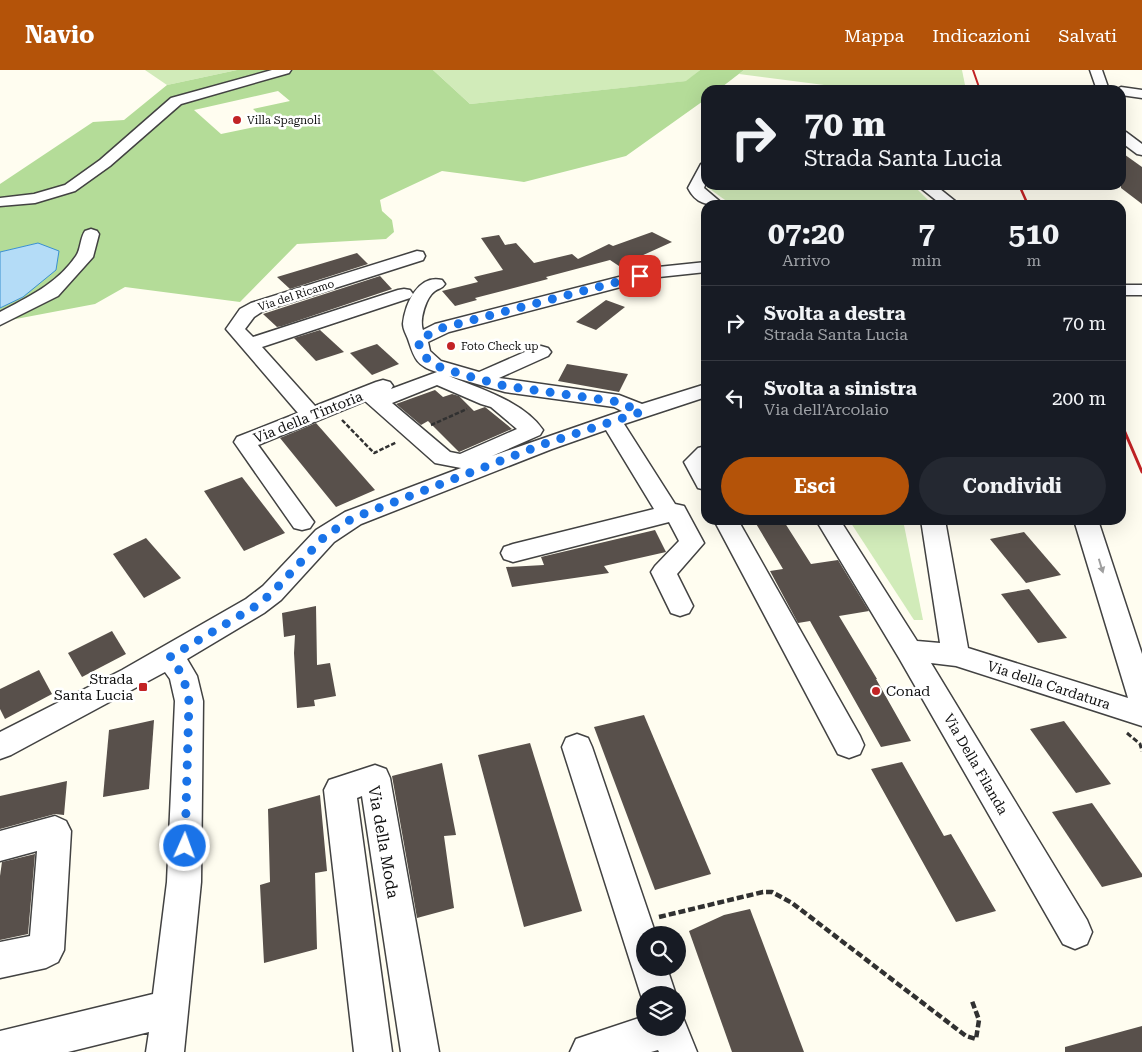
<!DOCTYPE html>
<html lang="it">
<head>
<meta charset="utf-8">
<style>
  body { margin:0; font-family:"Roboto Serif",serif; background:#242831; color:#f1f3f6; height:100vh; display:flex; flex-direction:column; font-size:19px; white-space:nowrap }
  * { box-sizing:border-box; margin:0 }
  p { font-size:16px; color:#9ea1a6 }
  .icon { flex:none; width:28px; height:28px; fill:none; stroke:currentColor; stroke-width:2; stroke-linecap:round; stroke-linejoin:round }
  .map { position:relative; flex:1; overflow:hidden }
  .sheet { position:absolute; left:701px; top:130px; width:425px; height:325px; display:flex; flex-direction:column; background:#171b24; border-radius:15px; box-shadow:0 5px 20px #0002 }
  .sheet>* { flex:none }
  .hud { position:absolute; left:701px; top:15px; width:425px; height:105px; border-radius:15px; box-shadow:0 5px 20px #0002; background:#171b24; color:#f1f3f6; overflow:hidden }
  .buttons { position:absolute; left:636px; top:856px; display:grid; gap:10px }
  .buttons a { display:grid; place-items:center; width:50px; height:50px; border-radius:50%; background:#171b24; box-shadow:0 5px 20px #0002; font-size:25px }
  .pin { position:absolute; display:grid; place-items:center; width:42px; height:42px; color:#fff; margin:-21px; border-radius:10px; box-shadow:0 2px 8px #0006 }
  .me { position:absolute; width:55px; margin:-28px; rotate:2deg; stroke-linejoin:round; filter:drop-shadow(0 0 4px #0008) }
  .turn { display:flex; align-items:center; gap:18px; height:105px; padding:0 20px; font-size:22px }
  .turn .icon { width:65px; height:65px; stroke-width:2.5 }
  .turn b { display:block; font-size:35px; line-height:42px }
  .eta { display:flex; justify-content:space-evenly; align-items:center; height:85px; text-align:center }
  .eta b { font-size:30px; font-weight:700; line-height:35px }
  .cta { display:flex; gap:10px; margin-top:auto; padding:10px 20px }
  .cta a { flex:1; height:58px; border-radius:30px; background:#b45309; color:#fff; font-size:20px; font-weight:700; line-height:58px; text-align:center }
  .cta a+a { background:#242831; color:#f1f3f6 }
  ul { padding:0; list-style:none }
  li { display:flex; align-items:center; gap:15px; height:75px; padding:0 20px; border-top:1px solid #363941 }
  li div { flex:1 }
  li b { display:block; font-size:19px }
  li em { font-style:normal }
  header { display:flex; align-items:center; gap:30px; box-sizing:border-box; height:70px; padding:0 25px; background:#b45309; color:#fff }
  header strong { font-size:24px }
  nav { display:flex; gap:28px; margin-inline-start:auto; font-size:18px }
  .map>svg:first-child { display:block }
  .green { fill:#d1ebb9 }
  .forest { fill:#b4dc98; fill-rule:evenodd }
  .water { fill:#b4dcf7; stroke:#398fd0 }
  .building { fill:#58504b }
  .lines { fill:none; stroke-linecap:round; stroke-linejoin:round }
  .minor-casing { stroke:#424242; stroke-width:3 }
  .path-far2 { stroke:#313131; stroke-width:2.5; stroke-dasharray:4.5 2; stroke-linecap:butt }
  .path-far1 { stroke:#313131; stroke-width:3; stroke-dasharray:5.5 2.5; stroke-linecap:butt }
  .path { stroke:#313131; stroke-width:4.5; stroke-dasharray:7 3; stroke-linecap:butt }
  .minor { fill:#fff; fill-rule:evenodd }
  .rail-far2 { stroke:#c22325; stroke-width:2 }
  .rail-far1 { stroke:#c22325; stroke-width:2.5 }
  .rail { stroke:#c22325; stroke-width:3 }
  .oneway { fill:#9f9f9f }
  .route { stroke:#1a73e8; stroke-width:9; stroke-dasharray:0 16.2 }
  .poi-dot { fill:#c22325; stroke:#fff; stroke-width:2 }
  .labels { text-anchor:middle; stroke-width:5; stroke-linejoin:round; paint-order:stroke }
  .far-poi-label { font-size:11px; fill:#0f0f0f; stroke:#fff; text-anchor:start }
  .far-street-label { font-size:11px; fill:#0f0f0f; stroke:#fff }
  .street-label { font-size:14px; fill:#0f0f0f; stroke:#fff }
  .poi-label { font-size:14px; fill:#0f0f0f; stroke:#fff; text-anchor:end }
  .near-street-label { font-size:16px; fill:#0f0f0f; stroke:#fff }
</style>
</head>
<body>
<header>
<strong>Navio</strong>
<nav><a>Mappa</a><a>Indicazioni</a><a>Salvati</a></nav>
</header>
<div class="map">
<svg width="1142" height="982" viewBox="0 0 1142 982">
  <rect width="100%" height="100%" fill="#fffdf0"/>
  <g class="green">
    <path d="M145 0H237L167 15Z"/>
    <path d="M433 0H700L687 11 470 34Z"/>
    <path d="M744 0H962L966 20H863L739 4Z"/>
    <path d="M712 115H913L933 135H732L707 117Z"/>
    <path d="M849 450H903L923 550H914Z"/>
  </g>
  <path class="forest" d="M237 0H433L470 34 686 11 700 0H744L718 20H706V29L626 86 524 112 442 101 380 130 382 141 392 150 394 162 386 169 297 174 240 232 125 217 95 234 0 252V238L23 227 38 173 0 182V114L93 52 124 50 167 15ZM278 21 290 31 253 39 269 54 221 64 194 40Z"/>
  <path class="water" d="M38 173 59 181 56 200 23 227 0 238V182Z"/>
  <g class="building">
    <path d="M1121 82 1142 97V134L1121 118Z"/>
    <path d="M652 162 672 172 619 196 610 190 546 207 548 209 475 228 477 230 455 236 442 221 478 212 474 207 503 200 481 168 499 165 505 175 516 173 534 193 572 184 578 189 609 174 613 176Z"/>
    <path d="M357 183 368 194 290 219 277 207Z"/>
    <path d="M380 206 392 219 282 256 277 257 263 244Z"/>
    <path d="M606 230 625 237 596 260 576 252Z"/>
    <path d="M320 260 344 282 316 291 294 268Z"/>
    <path d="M377 274 399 294 372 305 350 283Z"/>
    <path d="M567 294 573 295 628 304 619 322 558 311Z"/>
    <path d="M435 320 443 327 452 324 459 326 474 341 485 337 512 359 459 382 428 351 421 355 396 334Z"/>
    <path d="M316 353 375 420 336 437 280 368Z"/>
    <path d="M242 407 285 463 244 481 204 421Z"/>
    <path d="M767 450H783L811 494 838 490 869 541 839 546 877 609H876L911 671 881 677 810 551 798 553 770 501 783 499 755 452Z"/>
    <path d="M655 460 666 482 604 496 609 503 512 517 506 497 544 495 541 487Z"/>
    <path d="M1024 462 1061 505 1026 513 990 469Z"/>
    <path d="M146 468 181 508 144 528 113 484Z"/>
    <path d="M1029 519 1067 568 1038 573 1001 524Z"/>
    <path d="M316 536 317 595 330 593 336 626 314 630 315 636 297 638 294 583 295 565 284 567 282 543Z"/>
    <path d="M112 561 126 584 82 607 68 583Z"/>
    <path d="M39 600 52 624 5 649 0 639V619Z"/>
    <path d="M644 645 711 804 655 820 594 657Z"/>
    <path d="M154 650 149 719 103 727 109 660Z"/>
    <path d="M1064 651 1111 714 1076 723 1030 659Z"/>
    <path d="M530 673 582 841 524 857 478 685Z"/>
    <path d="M902 692 944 766 951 764 996 841 956 852 871 699Z"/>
    <path d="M442 693 456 765 444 766 454 838 417 848 392 706Z"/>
    <path d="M67 711 64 745 55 744 0 759V726Z"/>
    <path d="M320 725 327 801 315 803 317 879 264 893 260 815 270 812 268 739Z"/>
    <path d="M1092 733 1142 804V807L1102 817 1052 742Z"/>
    <path d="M35 784 28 864 0 870V806L2 792Z"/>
    <path d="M750 839 804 982H732L689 861 724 845Z"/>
    <path d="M1142 956V982H1065V977Z"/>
  </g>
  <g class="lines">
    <defs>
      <g id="minor">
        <path d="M272 0H291L289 3 181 34 110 96 75 121 35 133 0 136V128L34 124 65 115 100 90 171 28Z"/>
        <path d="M1090 0H1102L1109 20H1097Z"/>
        <path d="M1121 17 1142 20V28L1121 25V20H1115Z"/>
        <path d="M1121 61 1126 62 1142 74V85L1137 84 1121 72Z"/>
        <path d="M706 93V112L704 118 724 135C707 135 696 134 688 118L701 94Z"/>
        <path d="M917 115H935L960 135H942Z"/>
        <path d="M91 159 97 161 99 164 93 187 58 226 0 255V242C28 227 57 214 76 186 81 179 80 168 85 161Z"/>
        <path d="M417 181 423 182 425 186 423 190 263 241 254 247 245 259 253 267 398 220 404 219 410 220 413 224 410 228 262 277 315 336 376 312 383 310 390 312 393 316 391 319 437 302C416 296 414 287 408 269 406 264 403 259 403 254 405 234 418 204 442 210L445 214C442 219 439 218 435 221 426 227 419 250 423 260L435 254 658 197 706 192V202L659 207 449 262 428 272 430 281 441 291 479 302 534 278 541 276 548 278 551 282 548 286 499 308 619 325 642 334 706 314V327L624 354 675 434 684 436 704 473 677 504 693 536 689 543 680 546 671 543 651 502 655 496 679 471 669 452 513 492 504 489 501 483 504 477 513 474 654 439 606 360 552 379 361 454 334 472 281 530 264 543 187 589 197 606 203 631 201 812 184 982H146L149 962 68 982H0V961L153 924 167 812 175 631 170 609 165 602 11 685 0 689V662L122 600 246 529 263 516 316 460 345 442 461 398 435 393 365 331 258 375 314 452 310 458 302 460 294 458 234 372 237 367 298 343 226 259 240 239 251 233ZM449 306 505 322 614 337 622 341 492 386 540 365 543 360C523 331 480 319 449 306ZM437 315 481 334 491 337 517 359 460 384 450 382 392 333Z"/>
        <rect x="1121" y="215" width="21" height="10"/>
        <path d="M706 376V420L698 418 684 392 698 378Z"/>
        <path d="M714 450H738L860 666 864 675 860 684 849 688 838 684Z"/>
        <path d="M816 450H840L917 571 940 573 921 450H945L968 578 1128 628 1074 450H1098L1142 584V656L956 596 931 593 1087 850 1092 862 1087 874 1075 879 1063 874 899 588Z"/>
        <path d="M577 664 588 668 592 677 656 865H645V898H667L676 925H645V938L562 677 566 668Z"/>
        <path d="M375 695 386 699 390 708 439 982H401L362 726 357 728 392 982H354L324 720 329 710Z"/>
        <path d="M55 746 66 751 71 761 64 880 58 892 46 898 0 908V872L30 866 37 781 0 791V761Z"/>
        <path d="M678 943 682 945 697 982H659L658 980 651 982H570L576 969 645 946V958H678Z"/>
      </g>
    </defs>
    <use href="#minor" class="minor-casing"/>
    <g class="path-far2">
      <path d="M342 350 374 383 397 372"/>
      <path d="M431 355 467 339"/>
    </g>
    <path class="path-far1" d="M1127 663 1140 674 1142 681"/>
    <path class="path" d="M659 847 763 822H772L792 833 966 966 976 969 979 950 972 931"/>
    <use href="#minor" class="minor"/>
    <g class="rail-far2">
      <path d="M973 0 980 20"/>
      <path d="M1019 115 1021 119"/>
    </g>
    <path class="rail-far1" d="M1020 117 1028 135"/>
    <path class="rail" d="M1121 353 1142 402"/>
  </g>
  <defs><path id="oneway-solid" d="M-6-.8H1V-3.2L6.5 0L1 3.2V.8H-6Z" transform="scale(1.25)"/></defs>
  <use class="oneway" href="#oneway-solid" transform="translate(1101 496) rotate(73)"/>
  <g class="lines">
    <path class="route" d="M185 776 189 631 183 606 170 587 256 536 272 523 325 466 353 448 544 374 641 342 619 332 505 316 464 305 434 295 421 283 418 270 442 258 640 206"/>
  </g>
  <g class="poi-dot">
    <circle cx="237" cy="50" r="5"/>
    <circle cx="451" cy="276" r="5"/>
    <rect x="138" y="612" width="10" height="10" rx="2.5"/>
    <circle cx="876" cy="621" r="5"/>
  </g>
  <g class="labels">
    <g class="far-poi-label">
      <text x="247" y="54">Villa Spagnoli</text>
      <text x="461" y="280">Foto Check up</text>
    </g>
    <g class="far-street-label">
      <text transform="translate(296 225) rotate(-18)" y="4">Via del Ricamo</text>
    </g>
    <g class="street-label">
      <text transform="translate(308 347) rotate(-22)" y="5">Via della Tintoria</text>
      <text transform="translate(1049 615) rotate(18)" y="5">Via della Cardatura</text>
      <text transform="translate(976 694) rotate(60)" y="5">Via Della Filanda</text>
    </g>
    <g class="poi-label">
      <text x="133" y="614">Strada<tspan x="133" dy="16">Santa Lucia</tspan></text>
      <text x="886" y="626" text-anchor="start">Conad</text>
    </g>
    <g class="near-street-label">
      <text transform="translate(384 772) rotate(80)" y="6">Via della Moda</text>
    </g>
  </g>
</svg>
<div class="buttons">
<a><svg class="icon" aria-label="search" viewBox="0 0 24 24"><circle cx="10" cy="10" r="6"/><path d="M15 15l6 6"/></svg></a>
<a><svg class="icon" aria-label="layers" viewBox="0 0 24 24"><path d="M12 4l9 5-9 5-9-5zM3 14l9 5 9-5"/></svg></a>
</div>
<div class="pin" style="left:640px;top:206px;background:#d93025"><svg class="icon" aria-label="arrive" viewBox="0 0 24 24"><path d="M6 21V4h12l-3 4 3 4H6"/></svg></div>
<svg class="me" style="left:185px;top:776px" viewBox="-20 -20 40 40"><circle r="17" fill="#1a73e8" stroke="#fff" stroke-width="3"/><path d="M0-11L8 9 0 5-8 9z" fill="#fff"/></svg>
<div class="hud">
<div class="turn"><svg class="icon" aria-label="right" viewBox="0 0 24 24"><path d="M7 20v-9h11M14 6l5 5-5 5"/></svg><div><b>70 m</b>Strada Santa Lucia</div></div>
</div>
<section class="sheet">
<div class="eta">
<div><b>07:20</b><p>Arrivo</p></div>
<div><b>7</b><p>min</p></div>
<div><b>510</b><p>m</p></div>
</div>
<ul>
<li><svg class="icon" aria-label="right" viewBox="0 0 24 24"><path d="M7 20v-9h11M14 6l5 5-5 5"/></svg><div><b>Svolta a destra</b><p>Strada Santa Lucia</p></div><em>70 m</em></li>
<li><svg class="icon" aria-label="left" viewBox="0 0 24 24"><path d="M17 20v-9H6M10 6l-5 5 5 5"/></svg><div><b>Svolta a sinistra</b><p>Via dell'Arcolaio</p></div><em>200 m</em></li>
</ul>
<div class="cta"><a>Esci</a><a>Condividi</a></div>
</section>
</div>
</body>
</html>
